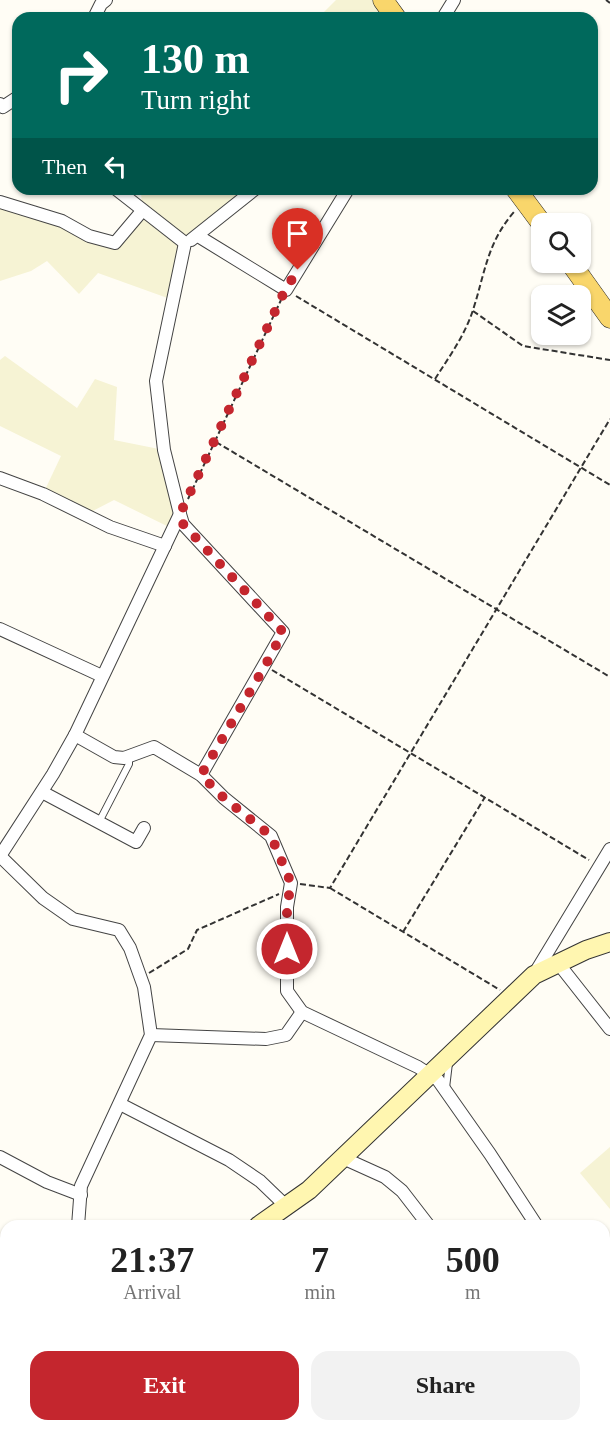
<!DOCTYPE html>
<html lang="en">
<head>
<meta charset="utf-8">
<style>
  body { margin:0; font-family:"Times New Roman",serif; background:#f2f2f2; color:#222; height:100vh; display:flex; flex-direction:column; font-size:22px; white-space:nowrap }
  * { box-sizing:border-box; margin:0 }
  p { font-size:20px; color:#767676 }
  .icon { flex:none; width:33px; height:33px; fill:none; stroke:currentColor; stroke-width:2; stroke-linecap:round; stroke-linejoin:round }
  .map { position:relative; flex:1; overflow:hidden }
  .side { position:absolute; left:0px; top:1220px; width:610px; height:212px; display:flex; flex-direction:column; background:#fff; border-radius:18px 18px 0 0; box-shadow:0 2px 4px #0004 }
  .side>* { flex:none }
  .hud { position:absolute; left:12px; top:12px; width:586px; height:183px; border-radius:18px; box-shadow:0 2px 4px #0004; background:#00695c; color:#fff; overflow:hidden }
  .controls { position:absolute; left:531px; top:213px; display:grid; gap:12px }
  .controls a { display:grid; place-items:center; width:60px; height:60px; border-radius:12px; background:#fff; box-shadow:0 2px 4px #0004; font-size:30px }
  .pin { position:absolute; display:grid; place-items:center; width:51px; height:51px; color:#fff; margin:-62px -26px; border-radius:50% 50% 50% 0; rotate:-45deg; box-shadow:0 0 6px #0007 }
  .pin .icon { rotate:45deg }
  .me { position:absolute; width:66px; margin:-33px; rotate:0deg; stroke-linejoin:round; filter:drop-shadow(0 0 4px #0008) }
  .turn { display:flex; align-items:center; gap:21px; height:126px; padding:0 30px; font-size:27px }
  .turn .icon { width:78px; height:78px; stroke-width:2.5 }
  .turn b { display:block; font-size:42px; line-height:51px }
  .then { display:flex; align-items:center; height:57px; padding:0 30px; background:#0003; gap:12px; font-size:22px }
  .eta { display:flex; justify-content:space-evenly; align-items:center; height:102px; text-align:center }
  .eta b { font-size:36px; font-weight:800; line-height:42px }
  .button { display:flex; gap:12px; margin-top:auto; padding:12px 30px }
  .button a { flex:1; height:69px; border-radius:18px; background:#c4262e; color:#fff; font-size:24px; font-weight:800; line-height:69px; text-align:center }
  .button a+a { background:#f2f2f2; color:#222 }
  .map>svg:first-child { display:block }
  .farmland { fill:#f6f3d4 }
  .lines { fill:none; stroke-linecap:round; stroke-linejoin:round }
  .stream { stroke:#3f96cf; stroke-width:3 }
  .lane-casing { stroke:#444; stroke-width:8 }
  .street-casing { stroke:#444; stroke-width:14 }
  .secondary-casing { stroke:#333; stroke-width:20 }
  .primary-casing { stroke:#222; stroke-width:21 }
  .path { stroke:#333; stroke-width:2; stroke-dasharray:6 3; stroke-linecap:butt }
  .lane { stroke:#fff; stroke-width:6 }
  .street { stroke:#fff; stroke-width:12 }
  .secondary { stroke:#fff6b0; stroke-width:18 }
  .primary { stroke:#f9d66b; stroke-width:20 }
  .route { stroke:#c4262e; stroke-width:10; stroke-dasharray:0 18 }
</style>
</head>
<body>
<div class="map">
<svg width="610" height="1430" viewBox="0 0 610 1430">
  <rect width="100%" height="100%" fill="#fffdf5"/>
  <g class="farmland">
    <path d="M336 0H383L396 18H318Z"/>
    <path d="M141 189H255L185 243 173 300 98 273 79 294 47 261 31 271 0 281V202L115 243 142 211Z"/>
    <path d="M5 356 77 408 95 379 117 387 114 440 164 450 180 514 173 529 114 500 85 515 43 494 61 456 0 426V360Z"/>
    <path d="M610 1147V1209L580 1173Z"/>
  </g>
  <g class="lines">
    <g class="stream">
      <path d="M0 1304 6 1303"/>
      <path d="M360 1425 367 1430"/>
      <path d="M487 1425 491 1427"/>
      <path d="M374 1430 379 1425"/>
    </g>
    <defs>
      <g id="lane">
        <path d="M99 822 129 764V756"/>
        <path d="M446 1088 449 1063"/>
      </g>
      <g id="street">
        <path d="M94 18 101 4 106 0"/>
        <path d="M443 18 454 0"/>
        <path d="M0 104 3 107 18 97"/>
        <path d="M116 189 185 243"/>
        <path d="M0 202 62 221 89 236 115 243 142 211"/>
        <path d="M198 236 286 290 348 189"/>
        <path d="M191 240 255 189"/>
        <path d="M185 243 156 381 164 450 180 514 183 524 283 632 201 775"/>
        <path d="M0 478 43 494 110 527 165 546"/>
        <path d="M0 629 102 676"/>
        <path d="M75 735 114 757 124 758 154 747 201 775 224 798 271 836 291 883 287 907V991L302 1012 418 1067 438 1080 490 1154 537 1226"/>
        <path d="M42 792 136 842 144 828"/>
        <path d="M0 856 43 898 73 919 119 930 130 948 144 987 151 1035 81 1186 78 1226"/>
        <path d="M0 856 53 774 75 735 180 514"/>
        <path d="M558 963 610 1029"/>
        <path d="M535 973 610 849"/>
        <path d="M151 1035 266 1039 286 1035 302 1012"/>
        <path d="M120 1104 229 1160 260 1181 287 1207"/>
        <path d="M0 1157 47 1182 81 1195"/>
        <path d="M343 1158 385 1177 402 1191 429 1226"/>
        <path d="M604 1360 610 1367"/>
        <path d="M21 1425 34 1430"/>
        <path d="M345 1425 351 1430"/>
        <path d="M451 1425 462 1430"/>
        <path d="M7 1430 9 1425"/>
        <path d="M394 1430 398 1425"/>
        <path d="M498 1430 500 1425"/>
      </g>
      <g id="secondary">
        <path d="M258 1226 309 1190 534 975 586 950 610 942"/>
        <path d="M0 1290 6 1289"/>
      </g>
      <g id="primary">
        <path d="M383 0 396 18"/>
        <path d="M516 189 542 224"/>
        <path d="M570 262 610 318"/>
      </g>
    </defs>
    <use href="#lane" class="lane-casing"/>
    <use href="#street" class="street-casing"/>
    <use href="#secondary" class="secondary-casing"/>
    <use href="#primary" class="primary-casing"/>
    <g class="path">
      <path d="M606 0 610 3"/>
      <path d="M296 296 610 485"/>
      <path d="M473 311 523 346 610 360"/>
      <path d="M435 379C449 357 465 335 473 310 485 273 487 243 514 212"/>
      <path d="M216 442 610 677"/>
      <path d="M188 499 281 300"/>
      <path d="M272 670 589 860"/>
      <path d="M300 884 330 888 610 419"/>
      <path d="M330 888 500 990"/>
      <path d="M403 932 485 797"/>
      <path d="M149 973 188 949 197 930 279 894"/>
      <path d="M604 1322 610 1318"/>
      <path d="M147 1430 150 1425"/>
    </g>
    <use href="#lane" class="lane"/>
    <use href="#street" class="street"/>
    <use href="#secondary" class="secondary"/>
    <use href="#primary" class="primary"/>
  </g>
  <g class="lines">
    <path class="route" d="M287 949V907L291 883 271 836 224 798 201 775 265 666 283 632 183 524 180 514 285 290 298 270"/>
  </g>
</svg>
<div class="controls">
<a><svg class="icon" aria-label="search" viewBox="0 0 24 24"><circle cx="10" cy="10" r="6"/><path d="M15 15l6 6"/></svg></a>
<a><svg class="icon" aria-label="layers" viewBox="0 0 24 24"><path d="M12 4l9 5-9 5-9-5zM3 14l9 5 9-5"/></svg></a>
</div>
<div class="pin" style="left:298px;top:270px;background:#d93025"><svg class="icon" aria-label="arrive" viewBox="0 0 24 24"><path d="M6 21V4h12l-3 4 3 4H6"/></svg></div>
<svg class="me" style="left:287px;top:949px" viewBox="-20 -20 40 40"><circle r="17" fill="#c4262e" stroke="#fff" stroke-width="3"/><path d="M0-11L8 9 0 5-8 9z" fill="#fff"/></svg>
<div class="hud">
<div class="turn"><svg class="icon" aria-label="right" viewBox="0 0 24 24"><path d="M7 20v-9h11M14 6l5 5-5 5"/></svg><div><b>130 m</b>Turn right</div></div>
<div class="then">Then<svg class="icon" aria-label="left" viewBox="0 0 24 24"><path d="M17 20v-9H6M10 6l-5 5 5 5"/></svg></div>
</div>
<section class="side">
<div class="eta">
<div><b>21:37</b><p>Arrival</p></div>
<div><b>7</b><p>min</p></div>
<div><b>500</b><p>m</p></div>
</div>
<div class="button"><a>Exit</a><a>Share</a></div>
</section>
</div>
</body>
</html>
